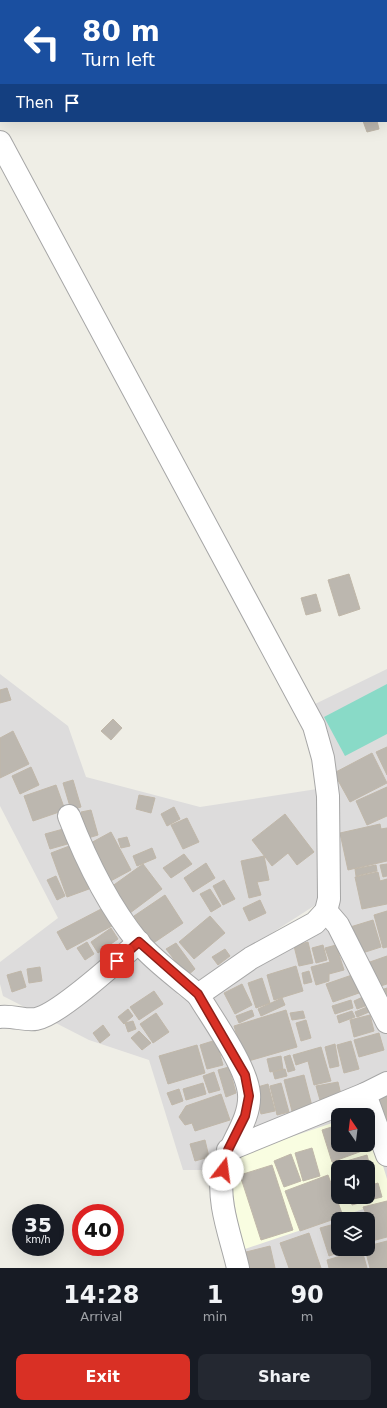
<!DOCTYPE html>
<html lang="en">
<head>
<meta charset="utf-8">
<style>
  body { margin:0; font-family:"DejaVu Sans",sans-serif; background:#242831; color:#f1f3f6; height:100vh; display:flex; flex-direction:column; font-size:15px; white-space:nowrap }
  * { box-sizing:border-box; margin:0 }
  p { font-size:13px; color:#9ea1a6 }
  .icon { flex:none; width:22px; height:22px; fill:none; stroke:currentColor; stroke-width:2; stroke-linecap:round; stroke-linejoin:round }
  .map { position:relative; height:1268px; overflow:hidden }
  .side { display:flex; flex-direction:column; background:#171b24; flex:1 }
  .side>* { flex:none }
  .hud { position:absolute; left:0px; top:0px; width:387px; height:122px; box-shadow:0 4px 16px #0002; background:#1a4fa0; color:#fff; overflow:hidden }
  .needle { width:26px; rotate:346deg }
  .fabs { position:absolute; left:331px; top:1108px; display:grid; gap:8px }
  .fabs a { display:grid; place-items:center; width:44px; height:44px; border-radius:8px; background:#171b24; box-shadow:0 4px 16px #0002; font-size:20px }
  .speed { position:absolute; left:12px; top:1204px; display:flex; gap:8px; font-size:20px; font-weight:700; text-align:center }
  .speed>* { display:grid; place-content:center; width:52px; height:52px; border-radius:50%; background:#171b24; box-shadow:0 4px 16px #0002; line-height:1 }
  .speed small { font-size:10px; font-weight:400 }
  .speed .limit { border:6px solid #d22; background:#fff; color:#111 }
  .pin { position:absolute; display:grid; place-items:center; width:34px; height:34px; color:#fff; margin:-17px; border-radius:8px; box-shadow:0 2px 6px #0006 }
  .me { position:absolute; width:44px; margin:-22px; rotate:15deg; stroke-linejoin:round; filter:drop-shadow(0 0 3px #0008) }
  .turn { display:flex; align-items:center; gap:14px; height:84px; padding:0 16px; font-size:18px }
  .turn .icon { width:52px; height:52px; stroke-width:2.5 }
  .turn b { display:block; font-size:28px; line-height:34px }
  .then { display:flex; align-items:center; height:38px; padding:0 16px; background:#0003; gap:8px; font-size:15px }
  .eta { display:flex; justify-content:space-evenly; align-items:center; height:68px; text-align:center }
  .eta b { font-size:24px; font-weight:700; line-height:28px }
  .primary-button { display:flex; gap:8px; margin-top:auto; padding:8px 16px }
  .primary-button a { flex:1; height:46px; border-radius:8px; background:#d93025; color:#fff; font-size:16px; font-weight:700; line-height:46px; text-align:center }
  .primary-button a+a { background:#242831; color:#f1f3f6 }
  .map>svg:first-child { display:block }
  .residential { fill:#dddcdc; fill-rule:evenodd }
  .education { fill:#f9fde1; fill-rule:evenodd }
  .pitch { fill:#89dac7 }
  .building { fill:#bcb7af; stroke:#c0b7a9 }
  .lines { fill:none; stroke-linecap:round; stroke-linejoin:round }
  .minor-casing { stroke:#a6a6a6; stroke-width:24 }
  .minor { stroke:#fff; stroke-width:22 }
  .route-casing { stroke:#8d1f18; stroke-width:10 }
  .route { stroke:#d93025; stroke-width:7 }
</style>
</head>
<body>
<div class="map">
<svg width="387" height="1268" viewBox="0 0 387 1268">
  <rect width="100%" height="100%" fill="#efeee6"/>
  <g class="residential">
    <path d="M387 669V1268H248L226 1174 256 1124 251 1076 211 996 324 926 338 872 340 814 332 763 313 705ZM338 1115H368V1145H338ZM338 1167H368V1197H338ZM338 1219H368V1249H338Z"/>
    <path d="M0 674 68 726 86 777 200 807 317 789 322 825 317 904 177 994 197 1008 232 1068 241 1097 228 1134 212 1170H183L149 1060 89 1040 3 996 0 984V962L58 918 0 806Z"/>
  </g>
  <path class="education" d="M368 1117 387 1179V1201L242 1250 230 1175 244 1153 338 1121V1145H368ZM338 1167H368V1197H338Z"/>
  <path class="pitch" d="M387 684V734L345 756 324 717Z"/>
  <g class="building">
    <path d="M363 121H377L379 129 367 132Z"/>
    <path d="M349 574 360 609 339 616 328 580Z"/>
    <path d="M316 594 321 611 306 615 301 598Z"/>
    <path d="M7 688 11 700 0 703V690Z"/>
    <path d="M113 719 122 728 111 740 101 731Z"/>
    <path d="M13 731 29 764 0 778V738Z"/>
    <path d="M387 747V775L376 752Z"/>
    <path d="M372 753 387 783 350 802 334 773Z"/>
    <path d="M31 767 39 785 20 794 12 776Z"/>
    <path d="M73 780 81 807 71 810 63 783Z"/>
    <path d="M56 785 65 810 33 821 24 796Z"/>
    <path d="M387 787V816L367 825 356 801Z"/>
    <path d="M139 795 155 798 151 813 136 809Z"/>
    <path d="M174 807 180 819 167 826 161 814Z"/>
    <path d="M91 810 98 835 88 838 81 812Z"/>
    <path d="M285 814 314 852 297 865 288 853 272 866 252 840Z"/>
    <path d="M187 818 199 842 183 849 171 825Z"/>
    <path d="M380 824 381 829 387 828V861L348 870 340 833Z"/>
    <path d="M67 828 71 843 50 849 45 834Z"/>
    <path d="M111 832 131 870 107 883 87 845Z"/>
    <path d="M127 837 130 846 121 848 118 839Z"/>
    <path d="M72 845 89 889 67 897 51 853Z"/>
    <path d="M152 848 156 858 137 866 133 856Z"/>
    <path d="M184 854 192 864 171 878 163 868Z"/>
    <path d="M264 856 269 880 257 882 261 895 249 898 241 861Z"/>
    <path d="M206 863 215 878 193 892 184 878Z"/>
    <path d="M143 864 162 889 130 913 111 887Z"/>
    <path d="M387 864V876L383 877 380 865Z"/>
    <path d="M376 865 377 871 356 876 355 869Z"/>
    <path d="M378 872 380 881 387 879V904L362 909 355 877Z"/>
    <path d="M56 876 65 896 57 900 47 880Z"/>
    <path d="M224 880 235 899 223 905 213 886Z"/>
    <path d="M210 889 221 906 211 912 200 894Z"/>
    <path d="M165 895 183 923 152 944 134 916Z"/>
    <path d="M260 900 266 913 249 921 243 908Z"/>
    <path d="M103 908 112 926 67 950 57 932Z"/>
    <path d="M387 911V947L383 948 374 915Z"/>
    <path d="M210 916 225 933 194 959 179 942Z"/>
    <path d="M373 920 381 947 356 955 347 928Z"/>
    <path d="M111 928 118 939 98 953 91 942Z"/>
    <path d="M87 942 94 954 85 960 77 948Z"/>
    <path d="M308 942 313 963 299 966 294 946Z"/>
    <path d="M176 943 195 969 187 976 166 949Z"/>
    <path d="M323 945 327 960 316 963 312 948Z"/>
    <path d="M336 945 344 970 329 974V981L316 985 311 967 330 962 325 948Z"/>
    <path d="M225 949 230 956 218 965 212 957Z"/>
    <path d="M387 956V984L374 988 367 963Z"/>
    <path d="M296 966 303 991 274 1000 267 975Z"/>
    <path d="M40 967 42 981 29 983 27 969Z"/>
    <path d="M21 971 26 987 12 992 7 975Z"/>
    <path d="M309 971 312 982 304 984 302 973Z"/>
    <path d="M352 975 359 993 333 1002 326 984Z"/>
    <path d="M262 978 270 1003 256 1008 248 983Z"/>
    <path d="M242 984 252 1005 235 1014 224 993Z"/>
    <path d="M387 988V1001L378 991Z"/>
    <path d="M154 991 163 1004 139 1020 130 1007Z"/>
    <path d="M365 996 368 1005 357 1009 354 1001Z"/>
    <path d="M282 998 285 1005 261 1016 258 1009Z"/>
    <path d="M351 1000 353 1008 335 1014 332 1006Z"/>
    <path d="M367 1007 369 1012 357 1017 355 1012Z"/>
    <path d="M128 1009 133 1016 124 1024 118 1017Z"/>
    <path d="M252 1010 254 1016 239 1023 236 1016Z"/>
    <path d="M286 1010 297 1047 245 1062 234 1026Z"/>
    <path d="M303 1011 305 1018 292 1020 290 1013Z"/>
    <path d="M352 1011 355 1017 339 1023 337 1016Z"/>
    <path d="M156 1013 169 1032 153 1043 140 1024Z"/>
    <path d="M370 1015 374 1031 354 1037 350 1020Z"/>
    <path d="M306 1020 311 1038 301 1041 296 1023Z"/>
    <path d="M133 1021 136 1029 128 1032 125 1023Z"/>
    <path d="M103 1025 110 1035 100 1043 93 1033Z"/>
    <path d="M139 1031 151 1043 142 1050 131 1038Z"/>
    <path d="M379 1033 384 1050 359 1057 354 1040Z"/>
    <path d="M216 1040 223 1065 207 1069 200 1045Z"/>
    <path d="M351 1041 359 1069 344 1073 337 1045Z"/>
    <path d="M335 1044 339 1066 330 1068 325 1047Z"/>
    <path d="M197 1045 205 1073 168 1084 159 1056Z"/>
    <path d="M321 1047 331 1081 314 1085 308 1061 296 1065 293 1055Z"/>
    <path d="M290 1055 295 1070 288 1072 284 1057Z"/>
    <path d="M281 1056 283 1069 270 1072 267 1059Z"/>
    <path d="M229 1067 236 1093 226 1097 218 1070Z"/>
    <path d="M285 1069 287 1076 275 1079 273 1072Z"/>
    <path d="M214 1072 220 1090 209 1093 203 1076Z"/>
    <path d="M304 1075 313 1110 293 1115 284 1080Z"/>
    <path d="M338 1082 341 1095 320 1100 316 1086Z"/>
    <path d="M203 1083 206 1094 186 1100 183 1089Z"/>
    <path d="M281 1083 289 1112 277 1115 270 1086Z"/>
    <path d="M268 1084 275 1111 261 1114 254 1088Z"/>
    <path d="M387 1087V1140L375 1090Z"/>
    <path d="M179 1089 183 1101 172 1105 167 1093Z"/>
    <path d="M221 1094 230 1120 195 1131 192 1123 185 1125 179 1117 186 1106Z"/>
    <path d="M338 1125V1145H360L362 1151 332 1162 322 1130Z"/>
    <path d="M205 1140 209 1157 195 1161 190 1144Z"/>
    <path d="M312 1148 320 1176 303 1181 295 1153Z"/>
    <path d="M291 1154 301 1181 284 1187 274 1161Z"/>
    <path d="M367 1155 374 1181 368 1182V1167H345L343 1162Z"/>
    <path d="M272 1165 293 1230 261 1240 240 1175Z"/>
    <path d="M328 1175 343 1216 300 1231 285 1191Z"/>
    <path d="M378 1183 382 1197 369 1200 368 1186Z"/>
    <path d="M350 1197H365L366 1201 352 1205Z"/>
    <path d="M387 1201V1237L372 1241 368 1219 363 1207Z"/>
    <path d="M359 1216 360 1219H349Z"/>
    <path d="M338 1223V1249H350L329 1256 320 1228Z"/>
    <path d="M309 1233 321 1268H289L280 1243Z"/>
    <path d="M387 1241V1268H370L365 1249H368V1246Z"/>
    <path d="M270 1246 275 1268H246L242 1253Z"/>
    <path d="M362 1250 367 1268H329L327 1260Z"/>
  </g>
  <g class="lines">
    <defs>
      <g id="minor">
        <path d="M0 142 314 726 323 758 328 796 329 899 326 911 315 923 251 958 198 995C213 1020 247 1067 249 1094 251 1120 229 1144 223 1169 216 1201 231 1237 238 1268"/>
        <path d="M69 816C86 860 108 905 138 942 155 962 178 978 198 995"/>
        <path d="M326 911 338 925 387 1022"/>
        <path d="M0 1017C12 1015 25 1021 36 1019 59 1015 118 960 139 942"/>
        <path d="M365 1094 387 1155"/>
        <path d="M228 1150 365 1094 387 1083"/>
      </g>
    </defs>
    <use href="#minor" class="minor-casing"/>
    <use href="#minor" class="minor"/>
  </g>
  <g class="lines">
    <defs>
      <path id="route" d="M117 961 139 942 198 994 245 1075 249 1096 245 1116 228 1150 223 1170"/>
    </defs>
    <use href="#route" class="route-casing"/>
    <use href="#route" class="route"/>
  </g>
</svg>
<div class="fabs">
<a><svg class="needle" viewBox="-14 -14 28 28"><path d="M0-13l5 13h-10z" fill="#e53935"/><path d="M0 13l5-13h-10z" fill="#9ea1a6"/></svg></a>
<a><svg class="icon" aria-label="sound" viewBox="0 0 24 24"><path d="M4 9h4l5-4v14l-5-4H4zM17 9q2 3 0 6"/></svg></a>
<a><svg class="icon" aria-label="layers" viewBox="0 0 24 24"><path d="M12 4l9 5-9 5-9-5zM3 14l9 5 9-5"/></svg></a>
</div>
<div class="speed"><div>35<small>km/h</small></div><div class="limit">40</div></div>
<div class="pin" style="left:117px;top:961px;background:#d93025"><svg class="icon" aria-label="arrive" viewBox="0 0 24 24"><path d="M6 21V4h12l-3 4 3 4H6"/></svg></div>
<svg class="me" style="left:223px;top:1170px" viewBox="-20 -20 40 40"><circle r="19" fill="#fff"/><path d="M0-13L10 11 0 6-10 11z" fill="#d93025"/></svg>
<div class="hud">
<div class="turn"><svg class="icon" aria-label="left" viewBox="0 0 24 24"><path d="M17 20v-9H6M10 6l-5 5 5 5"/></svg><div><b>80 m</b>Turn left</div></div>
<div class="then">Then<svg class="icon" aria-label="arrive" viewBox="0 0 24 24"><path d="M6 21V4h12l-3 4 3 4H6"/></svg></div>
</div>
</div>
<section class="side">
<div class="eta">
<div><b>14:28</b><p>Arrival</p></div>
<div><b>1</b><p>min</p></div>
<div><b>90</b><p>m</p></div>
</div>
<div class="primary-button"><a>Exit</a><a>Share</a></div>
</section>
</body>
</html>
